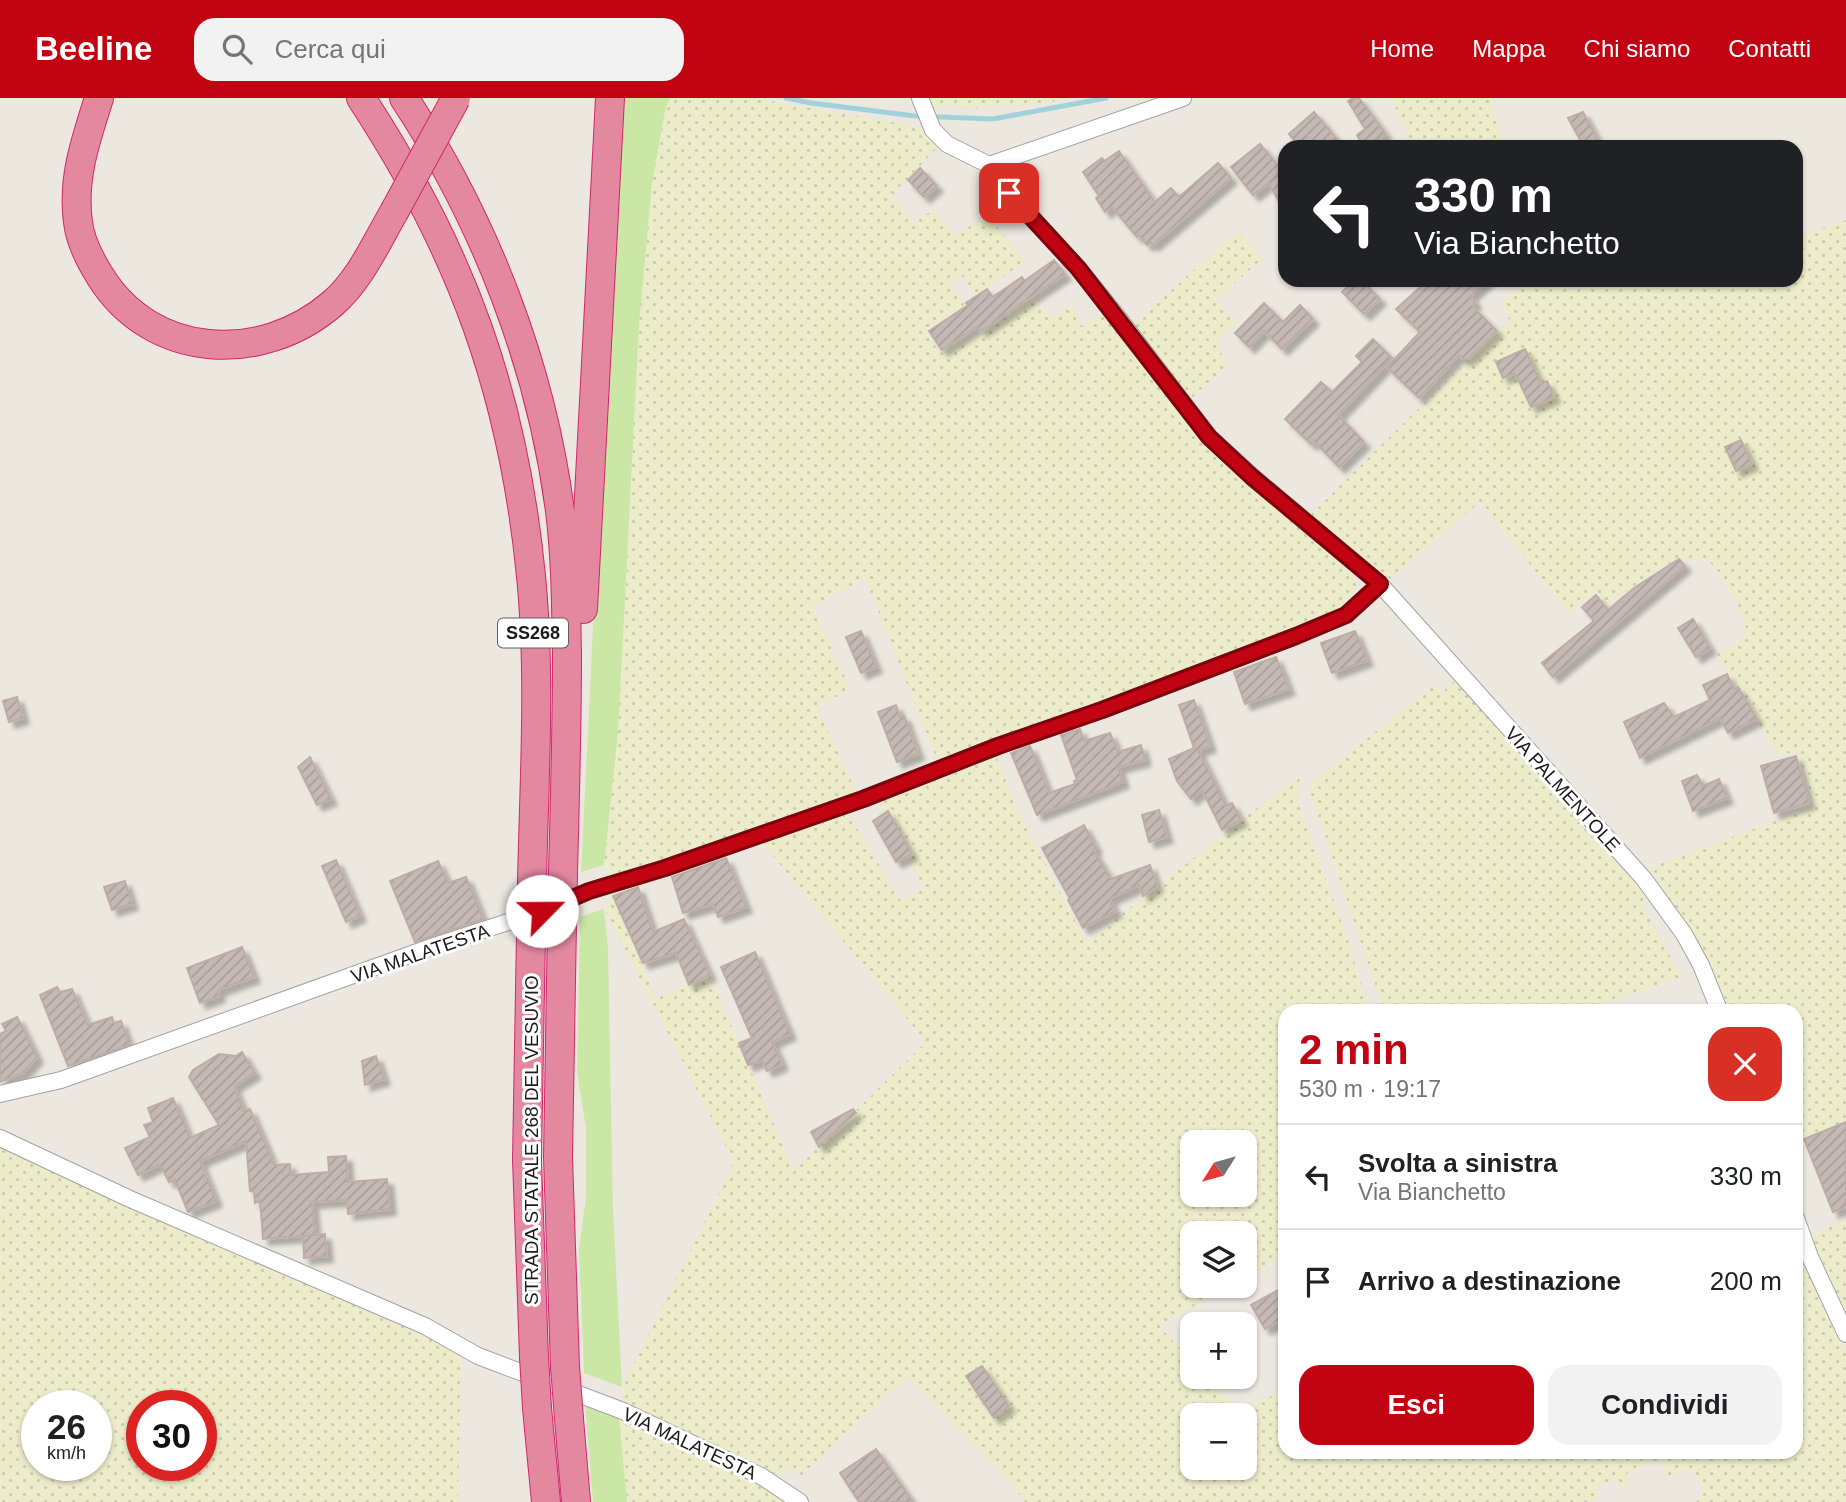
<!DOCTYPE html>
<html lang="it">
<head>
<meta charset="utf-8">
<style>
  body { margin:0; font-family:Helvetica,sans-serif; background:#f2f2f2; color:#202124; height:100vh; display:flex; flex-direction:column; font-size:26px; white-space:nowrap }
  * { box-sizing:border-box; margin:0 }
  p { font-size:23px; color:#757577 }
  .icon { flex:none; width:38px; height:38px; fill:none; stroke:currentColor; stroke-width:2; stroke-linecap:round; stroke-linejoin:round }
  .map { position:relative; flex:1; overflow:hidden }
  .details { position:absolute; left:1278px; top:906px; width:525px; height:455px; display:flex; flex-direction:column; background:#fff; border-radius:21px; box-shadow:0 2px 5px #0004 }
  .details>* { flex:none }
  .banner { position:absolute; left:1278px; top:42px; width:525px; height:147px; border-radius:21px; box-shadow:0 2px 5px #0004; background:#202124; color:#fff; overflow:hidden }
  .needle { width:46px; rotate:233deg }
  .fabs { position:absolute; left:1180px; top:1032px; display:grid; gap:14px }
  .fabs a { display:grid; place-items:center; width:77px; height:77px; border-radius:14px; background:#fff; box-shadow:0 2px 5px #0004; font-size:35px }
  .speed { position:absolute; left:21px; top:1292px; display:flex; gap:14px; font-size:35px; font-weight:700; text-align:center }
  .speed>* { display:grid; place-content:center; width:91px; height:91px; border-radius:50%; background:#fff; box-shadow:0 2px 5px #0004; line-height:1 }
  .speed small { font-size:18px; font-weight:400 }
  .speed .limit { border:10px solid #d22; background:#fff; color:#111 }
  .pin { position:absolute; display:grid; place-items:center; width:60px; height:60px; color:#fff; margin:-30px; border-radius:14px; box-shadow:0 4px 10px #0006 }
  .me { position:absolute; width:77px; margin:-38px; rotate:67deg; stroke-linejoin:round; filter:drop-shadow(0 0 5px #0008) }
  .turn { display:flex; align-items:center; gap:24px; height:147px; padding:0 21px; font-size:32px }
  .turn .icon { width:91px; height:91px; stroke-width:2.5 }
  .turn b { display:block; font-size:49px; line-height:60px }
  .round { display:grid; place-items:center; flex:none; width:74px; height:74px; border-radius:21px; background:#f2f2f2 }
  .headline { display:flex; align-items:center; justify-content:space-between; height:119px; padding:0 21px }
  h1 { font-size:42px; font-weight:700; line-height:52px; color:#c20311 }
  .primary-button { display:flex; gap:14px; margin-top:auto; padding:14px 21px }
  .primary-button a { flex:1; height:80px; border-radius:21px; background:#c20311; color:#fff; font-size:28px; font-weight:700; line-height:80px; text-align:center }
  .primary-button a+a { background:#f2f2f2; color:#202124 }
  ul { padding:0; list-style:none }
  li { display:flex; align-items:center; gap:21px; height:105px; padding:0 21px; border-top:2px solid #e0e0e0 }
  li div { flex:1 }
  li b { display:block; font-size:26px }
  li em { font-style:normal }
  header { display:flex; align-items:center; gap:42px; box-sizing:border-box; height:98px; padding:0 35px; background:#c20311; color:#fff }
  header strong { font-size:33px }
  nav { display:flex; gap:38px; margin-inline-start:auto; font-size:24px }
  .search { width:490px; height:63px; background:#f2f2f2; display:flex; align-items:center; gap:18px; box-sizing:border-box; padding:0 24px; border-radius:21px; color:#757577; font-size:26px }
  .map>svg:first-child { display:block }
  .farmland { fill:url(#farmland-dots); fill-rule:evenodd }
  .grass { fill:#cae7a6 }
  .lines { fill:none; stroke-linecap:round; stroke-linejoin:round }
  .stream { stroke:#a1d1da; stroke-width:5 }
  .building { fill:url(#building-hatch); stroke:#beada3; stroke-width:2; filter:url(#shadow) }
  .street-casing { stroke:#a2a2a2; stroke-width:18 }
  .highway-casing { stroke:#d2266d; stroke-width:30 }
  .street { stroke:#fff; stroke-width:16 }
  .highway { stroke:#e488a0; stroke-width:28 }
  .highway-bridge-casing { stroke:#d2266d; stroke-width:30; stroke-linecap:butt }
  .highway-bridge { stroke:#e488a0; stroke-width:28 }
  .route-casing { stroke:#7e020b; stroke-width:18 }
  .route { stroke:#c20311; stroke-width:12 }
  .labels { text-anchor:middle; stroke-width:6; stroke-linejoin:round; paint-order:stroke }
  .shield { fill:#fff; stroke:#5f5f5f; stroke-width:2 }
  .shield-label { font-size:18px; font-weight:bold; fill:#1b1b1b }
  .street-label { font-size:19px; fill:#1b1b1b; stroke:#fff }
</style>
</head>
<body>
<header>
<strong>Beeline</strong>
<div class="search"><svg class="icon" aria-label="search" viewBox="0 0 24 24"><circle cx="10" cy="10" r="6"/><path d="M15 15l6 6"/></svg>Cerca qui</div>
<nav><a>Home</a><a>Mappa</a><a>Chi siamo</a><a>Contatti</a></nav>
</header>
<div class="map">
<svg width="1846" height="1404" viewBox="0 0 1846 1404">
  <defs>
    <pattern id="farmland-dots" width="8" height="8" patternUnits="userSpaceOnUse" patternTransform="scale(1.75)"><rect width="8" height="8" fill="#ececcb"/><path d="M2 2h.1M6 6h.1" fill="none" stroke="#cacaae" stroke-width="1.8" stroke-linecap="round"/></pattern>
    <pattern id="building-hatch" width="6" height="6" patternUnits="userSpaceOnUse" patternTransform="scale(1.75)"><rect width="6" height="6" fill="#c4b9b4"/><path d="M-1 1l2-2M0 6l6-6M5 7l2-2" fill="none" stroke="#a89e9a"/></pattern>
    <filter id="shadow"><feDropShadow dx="6" dy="6" stdDeviation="2" flood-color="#0004"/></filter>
  </defs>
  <rect width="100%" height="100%" fill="#ece8e0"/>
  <g class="farmland">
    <path d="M670 0H754L920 29 937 50 891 98 914 125 934 111 955 138 987 117 1026 163 976 197 962 178 951 185 965 206 925 233 940 255 957 245H966L976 240 1033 200 1050 220 1072 207 1078 216 1075 218 1081 228 1102 216 1210 350 1352 475 1357 488 1349 504 1327 519 943 664 937 662 865 480 812 508 851 592 817 608 857 696 614 779 604 767 618 635 639 228 652 85 665 13Z"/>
    <path d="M929 0H1073L1040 6 976 10 931 9Z"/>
    <path d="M1391 0H1490L1505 49H1414Z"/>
    <path d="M1846 122V1024L1796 1044V914L1730 913 1703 852 1649 770 1805 712 1814 706 1798 653 1778 658 1738 589 1716 557 1739 544 1744 537 1746 528 1736 503 1720 475 1708 462 1691 460 1664 467 1607 507 1596 493 1569 515 1480 404 1390 481 1312 418V415L1509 222 1502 202 1536 182H1563L1570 194 1596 182H1796V140Z"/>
    <path d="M1238 133 1263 160 1215 203 1236 224 1221 239 1218 246 1226 268 1191 301 1133 226Z"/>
    <path d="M1456 582 1566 710 1645 795 1644 811 1682 879 1582 913H1384L1309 690 1310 686 1434 587 1441 595Z"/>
    <path d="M993 658H996L1020 717 1086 844 1301 676 1297 694 1299 706 1348 842 1369 913 1284 914V1157L1244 1180V1136H1192V1188H1229L1159 1228 1192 1263V1279H1207L1240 1313 1284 1292V1354H1796V1174L1807 1171 1846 1251V1404H1696L1703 1395 1698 1379 1689 1371 1669 1380 1661 1362 1627 1375 1630 1387 1621 1391 1616 1380 1595 1389 1598 1400 1588 1404H1025L1000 1373 907 1279 801 1378 794 1370 780 1378 623 1305 622 1289 734 1064 604 811 613 798 656 900 710 878 794 1073 926 944 760 742 845 715 855 727 901 803 924 791 878 702ZM1192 1045H1244V1097H1192ZM1192 1318H1244V1370H1192Z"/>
    <path d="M0 1047 452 1248 461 1261 458 1404H0ZM37 1307H96V1367H37ZM142 1307H201V1367H142Z"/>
    <path d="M1846 1121V1216L1811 1138Z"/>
    <path d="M619 1320 702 1357 777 1395 790 1404H627Z"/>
  </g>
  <g class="grass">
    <path d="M619 0H670L665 13 652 85 639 228 618 635 604 767 581 774Z"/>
    <path d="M604 811 608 850 613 1113 622 1289 584 1275 579 1151 586 1100V1030L577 974 580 819Z"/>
    <path d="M585 1305 619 1320 627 1404H593Z"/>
  </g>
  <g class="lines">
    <path class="stream" d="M786 0 811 5 915 18 993 21 1106 0"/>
  </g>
  <g class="building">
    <path d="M1353 0H1359L1386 36 1379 42 1385 49H1363L1357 37 1365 31 1348 3Z"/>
    <path d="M1314 14 1344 49H1299L1289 36Z"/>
    <path d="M1583 14 1599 44 1589 49H1584L1568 20Z"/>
    <path d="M1260 46 1284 75V113L1269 85 1253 97 1231 69Z"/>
    <path d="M1119 53 1155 104 1171 90 1179 99 1218 65 1231 80 1153 147 1150 144 1147 147 1139 137 1137 139 1112 109 1105 114 1096 100 1099 98 1083 74 1102 60 1104 63Z"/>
    <path d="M920 70 937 88 924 99 908 82Z"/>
    <path d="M1054 162 1065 176 981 233 978 228 942 252 929 233 968 207 966 205 987 191 993 199 1022 179 1024 183Z"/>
    <path d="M1354 182H1361L1380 201 1364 216 1342 194Z"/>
    <path d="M1428 182H1488L1470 198 1475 204 1472 208 1497 233 1468 261H1462L1459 257 1419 300 1387 269 1420 234 1396 211Z"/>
    <path d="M1264 205 1283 224 1300 207 1313 221 1282 251 1264 233 1249 249 1235 235Z"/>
    <path d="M1373 241 1392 260 1338 317 1364 344 1339 369 1314 343 1311 346 1285 321 1321 284 1332 294 1362 264 1356 258Z"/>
    <path d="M1525 251 1541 286 1547 283 1554 299 1531 309 1515 275 1503 280 1496 264Z"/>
    <path d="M1741 342 1752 366 1736 373 1725 349Z"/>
    <path d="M1679 461 1685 468 1553 579 1542 565 1594 523 1582 509 1596 497 1608 512 1634 490Z"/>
    <path d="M1693 521 1710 550 1696 559 1678 530Z"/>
    <path d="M861 533 876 569 861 575 846 539Z"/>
    <path d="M1355 533 1367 562 1332 575 1321 545Z"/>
    <path d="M1276 559 1289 591 1245 606 1234 574Z"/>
    <path d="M1727 576 1734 591 1738 589 1757 621 1728 635 1720 620 1640 660 1624 624 1664 605 1674 619 1710 602 1703 587Z"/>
    <path d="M17 599 23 620 9 624 3 603Z"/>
    <path d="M1194 602 1210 648 1198 652 1226 708 1232 705 1241 722 1222 732 1202 692 1191 701 1177 683 1169 661 1194 650 1179 607Z"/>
    <path d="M896 607 900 619 904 618 918 656 897 664 878 614Z"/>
    <path d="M1080 631 1084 643 1110 635 1118 654 1141 647 1145 662 1118 669 1123 684 1037 717 1011 655 1030 648 1049 695 1075 686 1074 683 1077 682 1061 637Z"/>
    <path d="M1796 658 1809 705 1774 715 1761 668Z"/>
    <path d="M310 659 331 701 317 707 298 669Z"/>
    <path d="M1697 677 1703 688 1719 681 1727 700 1693 713 1682 683Z"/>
    <path d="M1159 712 1167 739 1149 744 1142 717Z"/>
    <path d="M888 713 912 756 896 764 873 723Z"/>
    <path d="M1084 727 1096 750 1093 752 1111 781 1150 767 1157 788 1143 798 1139 787 1109 801 1116 813 1083 830 1068 802 1070 801 1042 750Z"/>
    <path d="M726 760 746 809 718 819 713 806 683 815 672 779Z"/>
    <path d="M336 762 360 818 346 824 322 768Z"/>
    <path d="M438 763 448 785 466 779 483 821 415 844 390 783Z"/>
    <path d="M125 783 132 806 112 812 104 789Z"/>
    <path d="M638 789 653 834 684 821 710 877 689 887 676 855 643 865 613 798Z"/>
    <path d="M242 849 254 879 218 892 219 898 200 905 187 870Z"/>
    <path d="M755 854 790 936 772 944 782 966 767 973 762 962 748 967 739 945 752 940 721 869Z"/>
    <path d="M57 889 60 894 72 891 88 927 112 919 114 925 121 923 129 947 68 968 40 897Z"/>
    <path d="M17 919 37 959 23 975 0 984V936L6 933 2 926Z"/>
    <path d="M242 954 255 975 234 988 244 1013 250 1011 274 1067 290 1066 291 1077 329 1074 328 1059 346 1058 348 1084 387 1081 390 1111 348 1116 347 1102 312 1104 315 1137 263 1141 260 1103 255 1105 254 1094 250 1093 246 1043 200 1063 216 1103 188 1114 175 1082 169 1084 160 1066 138 1077 125 1050 150 1039 144 1027 153 1024 148 1010 173 1000 190 1040 219 1027 189 979 193 972 219 956 236 958Z"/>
    <path d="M376 958 384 981 365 987 362 963Z"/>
    <path d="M853 1011 856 1015 819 1049 811 1034Z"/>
    <path d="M1846 1024V1109L1833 1114 1804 1041Z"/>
    <path d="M325 1136 327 1158 304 1160 303 1138Z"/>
    <path d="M1284 1189V1220L1265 1231 1251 1207Z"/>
    <path d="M982 1268 1009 1308 994 1320 966 1278Z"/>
    <path d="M876 1351 913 1404H859L840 1375Z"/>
  </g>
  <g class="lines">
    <defs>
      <g id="street">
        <path d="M920 0 933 32 947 46 989 67 1009 95 1078 170 1121 223 1209 339 1253 379 1380 486 1644 781 1684 836 1701 867 1720 914"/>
        <path d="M989 67 1183 0"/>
        <path d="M0 996 61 982 434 848 542 813 589 793 665 770 863 701 998 648 1102 612 1296 538 1346 517 1380 486"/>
        <path d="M0 1040 130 1101 425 1228 478 1258 623 1313 761 1378 800 1404"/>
        <path d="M1796 1120 1810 1159 1846 1236"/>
      </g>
      <g id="highway">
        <path d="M99 0C86 42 72 79 78 124 80 143 90 162 100 178 151 261 261 267 332 206 360 182 376 145 394 114"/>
        <path d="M361 0C462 154 513 295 531 478 541 580 534 683 532 785"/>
        <path d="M404 0C485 123 541 267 560 413 566 461 566 509 567 556 567 629 565 701 563 774"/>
        <path d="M583 511 610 0"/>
        <path d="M562 825 558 1059 565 1269"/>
        <path d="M531 836 527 1062 534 1259"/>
        <path d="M537 1310 546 1404"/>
        <path d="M569 1321 576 1404"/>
      </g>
    </defs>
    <use href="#street" class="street-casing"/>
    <use href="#highway" class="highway-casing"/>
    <use href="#street" class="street"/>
    <use href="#highway" class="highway"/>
    <defs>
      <g id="highway-bridge">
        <path d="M394 114 456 0"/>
        <path d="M562 825 563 774"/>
        <path d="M531 836 532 785"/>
        <path d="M534 1259 537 1310"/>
        <path d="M565 1269 569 1321"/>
      </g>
    </defs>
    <use href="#highway-bridge" class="highway-bridge-casing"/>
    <use href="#highway-bridge" class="highway-bridge"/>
  </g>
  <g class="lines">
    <defs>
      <path id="route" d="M542 813 589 793 665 770 863 701 998 648 1102 612 1296 538 1346 517 1380 486 1252 379 1209 339 1078 170 1009 95"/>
    </defs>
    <use href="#route" class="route-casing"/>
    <use href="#route" class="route"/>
  </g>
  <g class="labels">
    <rect class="shield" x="498" y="520.5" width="70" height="29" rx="5"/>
    <g class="shield-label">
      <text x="533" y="541">SS268</text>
    </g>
    <g class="street-label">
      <text transform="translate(1563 691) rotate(48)" y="7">VIA PALMENTOLE</text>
      <text transform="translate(420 855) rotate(-19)" y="7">VIA MALATESTA</text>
      <text transform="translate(531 1042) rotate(-90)" y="7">STRADA STATALE 268 DEL VESUVIO</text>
      <text transform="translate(690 1345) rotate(25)" y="7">VIA MALATESTA</text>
    </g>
  </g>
</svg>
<div class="fabs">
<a><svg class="needle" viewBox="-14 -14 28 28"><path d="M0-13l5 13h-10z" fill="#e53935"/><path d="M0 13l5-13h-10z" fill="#757577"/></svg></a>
<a><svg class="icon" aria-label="layers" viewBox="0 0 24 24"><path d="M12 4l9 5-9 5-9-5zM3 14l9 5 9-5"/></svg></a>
<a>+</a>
<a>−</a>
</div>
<div class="speed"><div>26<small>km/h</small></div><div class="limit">30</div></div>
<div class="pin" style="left:1009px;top:95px;background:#d93025"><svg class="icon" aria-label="arrive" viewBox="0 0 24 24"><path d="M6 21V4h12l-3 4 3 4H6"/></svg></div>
<svg class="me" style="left:542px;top:813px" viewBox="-20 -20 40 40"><circle r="19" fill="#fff"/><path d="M0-13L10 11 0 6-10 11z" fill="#c20311"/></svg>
<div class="banner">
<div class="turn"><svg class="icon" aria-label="left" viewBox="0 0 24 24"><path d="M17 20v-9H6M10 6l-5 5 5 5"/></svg><div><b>330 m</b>Via Bianchetto</div></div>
</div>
<section class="details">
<div class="headline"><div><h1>2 min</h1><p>530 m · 19:17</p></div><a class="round" style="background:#d93025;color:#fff"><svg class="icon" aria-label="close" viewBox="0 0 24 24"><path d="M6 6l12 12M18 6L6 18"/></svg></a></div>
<ul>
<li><svg class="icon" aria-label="left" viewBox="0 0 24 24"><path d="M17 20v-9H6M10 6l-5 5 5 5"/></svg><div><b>Svolta a sinistra</b><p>Via Bianchetto</p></div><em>330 m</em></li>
<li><svg class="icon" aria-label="arrive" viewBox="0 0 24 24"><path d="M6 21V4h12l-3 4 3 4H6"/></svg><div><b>Arrivo a destinazione</b></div><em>200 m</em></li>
</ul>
<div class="primary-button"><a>Esci</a><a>Condividi</a></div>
</section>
</div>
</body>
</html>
